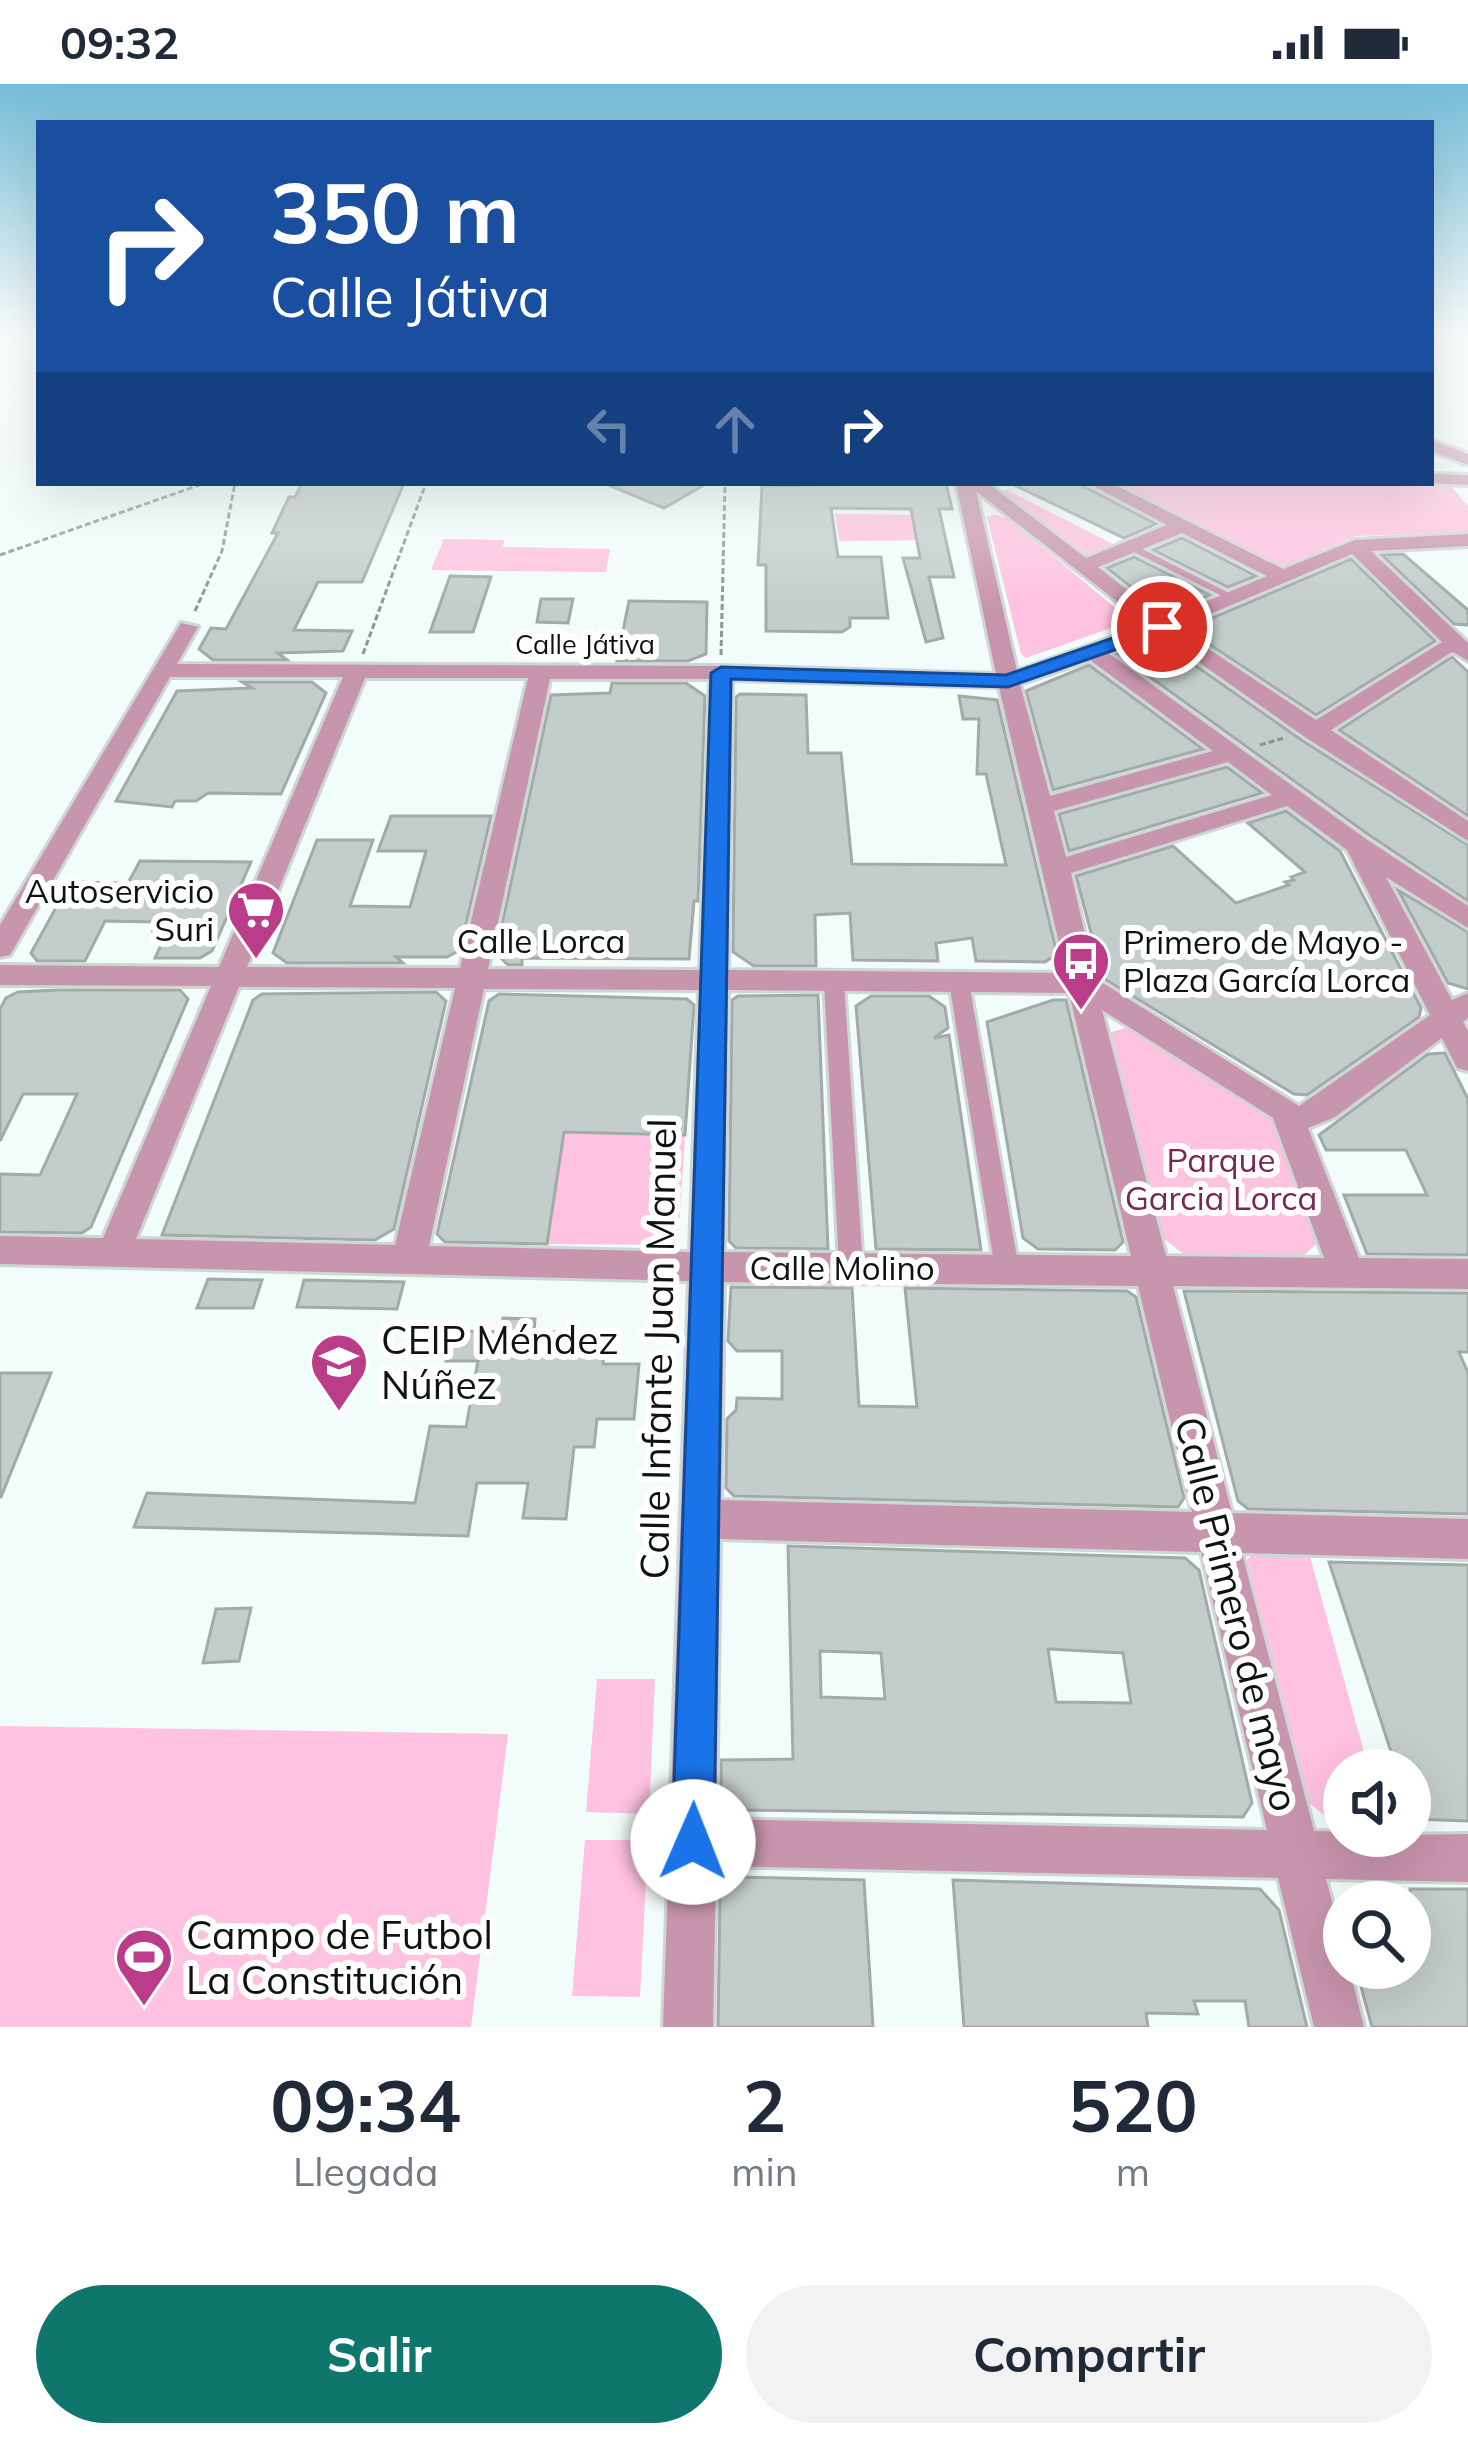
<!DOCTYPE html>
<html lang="es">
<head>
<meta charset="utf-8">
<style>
  body { margin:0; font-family:Mulish,sans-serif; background:#f2f2f3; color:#1f2937; height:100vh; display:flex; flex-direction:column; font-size:45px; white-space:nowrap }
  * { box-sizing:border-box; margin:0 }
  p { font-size:39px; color:#747a83 }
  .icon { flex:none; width:66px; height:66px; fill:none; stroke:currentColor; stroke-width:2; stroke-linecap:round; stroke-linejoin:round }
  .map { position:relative; height:1943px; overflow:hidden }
  .sheet { display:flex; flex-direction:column; background:#fff; flex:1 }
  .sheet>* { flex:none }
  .guide { position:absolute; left:36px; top:36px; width:1398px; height:366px; border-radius:0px; box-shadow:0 12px 48px #0002; background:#1a4fa0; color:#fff; overflow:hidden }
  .buttons { position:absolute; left:1323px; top:1665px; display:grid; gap:24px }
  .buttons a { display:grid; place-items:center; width:108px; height:108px; border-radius:50%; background:#fff; box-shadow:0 12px 48px #0002; font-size:60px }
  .pin { position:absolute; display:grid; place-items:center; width:102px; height:102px; color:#fff; margin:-51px; border:6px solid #fff; border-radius:50%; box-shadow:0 3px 12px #0007 }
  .me { position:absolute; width:132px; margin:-66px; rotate:1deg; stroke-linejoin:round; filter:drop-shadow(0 0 9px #0008) }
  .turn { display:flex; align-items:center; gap:42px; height:252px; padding:0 36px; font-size:54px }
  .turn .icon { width:156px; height:156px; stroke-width:2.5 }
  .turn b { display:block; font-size:84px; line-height:102px }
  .lanes { display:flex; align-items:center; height:114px; padding:0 36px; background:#0003; justify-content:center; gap:60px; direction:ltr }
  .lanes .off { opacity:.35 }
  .eta { display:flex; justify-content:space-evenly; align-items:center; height:204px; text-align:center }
  .eta b { font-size:72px; font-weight:700; line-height:84px }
  .primary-button { display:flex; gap:24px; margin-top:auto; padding:24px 36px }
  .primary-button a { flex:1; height:138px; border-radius:72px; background:#0f766e; color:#fff; font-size:48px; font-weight:700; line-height:138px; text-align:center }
  .primary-button a+a { background:#f2f2f3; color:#1f2937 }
  .status { display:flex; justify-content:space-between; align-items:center; height:84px; padding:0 60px; background:#fff; direction:ltr }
  .status svg { height:33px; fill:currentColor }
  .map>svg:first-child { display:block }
  .green { fill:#ffc2e0 }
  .building { fill:#c3cdcb; stroke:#a2aba9; stroke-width:3; fill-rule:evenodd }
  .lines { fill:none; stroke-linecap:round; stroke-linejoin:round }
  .service-casing { stroke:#ced7d5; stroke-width:6 }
  .pedestrian-casing { stroke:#ced7d5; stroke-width:6 }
  .minor-casing { stroke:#ced7d5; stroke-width:6 }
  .path { stroke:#8d9493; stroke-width:3; stroke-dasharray:6 3; stroke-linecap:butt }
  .service { fill:#c895ae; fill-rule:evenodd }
  .pedestrian { fill:#c895ae; fill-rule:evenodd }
  .minor { fill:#c895ae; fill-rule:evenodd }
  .route { fill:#1a73e8; stroke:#114b97; stroke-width:3 }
  .labels { text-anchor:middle; stroke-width:12; stroke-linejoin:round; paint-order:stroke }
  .far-street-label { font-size:27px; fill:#0e1211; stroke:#fff }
  .poi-label { font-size:33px; fill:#0e1211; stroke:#fff; text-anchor:end }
  .street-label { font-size:33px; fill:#0e1211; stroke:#fff }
  .park-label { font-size:33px; fill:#772756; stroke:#fff }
  .near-poi-label { font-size:39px; fill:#0e1211; stroke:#fff; text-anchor:start }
  .near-street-label { font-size:39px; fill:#0e1211; stroke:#fff }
</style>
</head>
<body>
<div class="status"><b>09:32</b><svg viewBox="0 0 49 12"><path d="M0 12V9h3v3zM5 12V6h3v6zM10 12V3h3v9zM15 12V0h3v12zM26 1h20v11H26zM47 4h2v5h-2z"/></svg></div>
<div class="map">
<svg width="1468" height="1943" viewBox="0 0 1468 1943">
  <rect width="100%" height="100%" fill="#f2fcfa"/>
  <g class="green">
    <path d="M1112 399 1451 402 1468 422V448L1356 452 1280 484Z"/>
    <path d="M1007 406 1115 461 1084 473 1000 408Z"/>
    <path d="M835 430 936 431 941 456 839 457Z"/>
    <path d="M994 430 1009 435 1131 537 1026 574 1021 570 987 433Z"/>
    <path d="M444 455 504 456 503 463 610 465 606 488 431 486Z"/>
    <path d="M1129 943 1271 1035 1317 1159 1300 1175 1186 1172 1163 1154 1111 948Z"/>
    <path d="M564 1048 685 1051 678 1161 547 1160Z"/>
    <path d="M1255 1467 1309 1469 1369 1686H1344V1747L1309 1719 1247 1476Z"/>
    <path d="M597 1595H655L649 1730 586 1728Z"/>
    <path d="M0 1642 508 1650 471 1943H0Z"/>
    <path d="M585 1756H648L640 1913 572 1912Z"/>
  </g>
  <g class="building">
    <path d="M302 399H404L362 498H318L294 546 352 547 343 567 278 569 287 576H213L199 565 211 544 226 545 278 449H272L289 413H295Z"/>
    <path d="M946 399 952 425H939L954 493H929L943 554 926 558 903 474H920L911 425 831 424 838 473H881L888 534H850V543L842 548 766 547V481H758L762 402Z"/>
    <path d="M1010 399H1077L1156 440 1124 454Z"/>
    <path d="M606 400 704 401 664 424Z"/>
    <path d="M1182 454 1256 492 1228 503 1153 466Z"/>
    <path d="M1403 470 1468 526V541L1454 540 1382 471Z"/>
    <path d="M1134 473 1210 511 1165 530 1107 484Z"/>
    <path d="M1351 475 1435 557 1316 631 1186 545Z"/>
    <path d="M450 492 491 493 473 548H430Z"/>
    <path d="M541 515H573L568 539 537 538Z"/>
    <path d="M629 517 707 518 706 570 688 577H617Z"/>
    <path d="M1159 556 1303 657 1468 761V817L1369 751 1118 570Z"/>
    <path d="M1452 573 1468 588V732L1339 646Z"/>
    <path d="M1089 581 1203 665 1053 706 1026 607Z"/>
    <path d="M242 598H312L326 609 281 710 208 709 196 717H175L172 723 116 717 177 607 252 604Z"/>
    <path d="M612 599H686L705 612 698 817H694L689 875 522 874V881H508L496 869 551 611 610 609Z"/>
    <path d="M740 610 806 611 808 669H841L852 780 1006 781 986 690H977L979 635H963L959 612 997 616 1057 870 1045 878 976 877 972 854 936 859 938 877 853 876 850 829 815 831 816 882H754L733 868 736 613Z"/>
    <path d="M1227 683 1262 709 1069 767 1059 730Z"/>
    <path d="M1286 727 1340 767 1421 924 1419 933 1307 1011 1294 1010 1103 894 1076 792 1173 762 1236 819 1289 801 1285 798 1294 796 1291 793 1305 788 1248 739Z"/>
    <path d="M391 732H491L460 866 447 873H396L403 879H287L273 869 317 756H373L350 822 410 823 426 767H378Z"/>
    <path d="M140 777 251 778 212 867 200 874H155L167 848 153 847 157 838 105 837 85 877H37L31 869 70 798 128 799Z"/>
    <path d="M1398 806 1468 848V905L1448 899Z"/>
    <path d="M58 906H180L188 915 91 1143 82 1149 0 1148V1090L40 1091 77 1010H23L0 1057V925L6 914 18 908Z"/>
    <path d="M436 908 446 917 394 1145 375 1156 162 1151 253 916 262 910Z"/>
    <path d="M499 910 687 915 694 921 685 1051 564 1048 547 1160 445 1158 437 1150 489 917Z"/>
    <path d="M818 911 828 1165 736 1164 729 1157 732 916 738 912Z"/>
    <path d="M871 912H929L945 923 948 944 934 954 949 951 981 1166 876 1165 856 922Z"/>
    <path d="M1053 916H1066L1123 1158 1115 1166 1038 1165 1023 1154 987 938Z"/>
    <path d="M1445 969 1468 1015V1171L1367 1170 1344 1111H1427L1406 1066H1326L1319 1051 1428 970Z"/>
    <path d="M208 1195 262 1196 253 1224H197Z"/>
    <path d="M304 1196 404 1198 397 1225 297 1223Z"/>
    <path d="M731 1203 852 1204 859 1322 917 1323 905 1204 1127 1207 1136 1213 1184 1414 1178 1423 734 1412 726 1404 727 1335 736 1326 737 1314 782 1315V1267H737L728 1257Z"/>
    <path d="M1184 1207 1468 1209V1268H1459L1468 1289V1430L1248 1425 1238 1417Z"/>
    <path d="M503 1234 535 1235 534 1248H570L568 1262H604L603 1280H639L634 1335H597L594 1363H574L566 1435 523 1434 528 1399H477L468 1452 134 1443 147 1409 415 1419 430 1342 466 1343 478 1277H446L452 1247 501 1248Z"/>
    <path d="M0 1289H51L1 1413H0Z"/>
    <path d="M788 1462 1185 1474 1199 1486 1252 1719 1243 1733 737 1726 721 1708V1676L793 1675ZM1048 1565 1123 1569 1131 1619 1056 1618ZM820 1567 881 1569 885 1615 821 1613Z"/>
    <path d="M1329 1478 1468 1481V1737L1413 1735 1410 1686H1397Z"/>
    <path d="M251 1524 239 1577 203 1579 216 1525Z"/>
    <path d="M739 1793 864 1796 873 1943H718L720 1813Z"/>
    <path d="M953 1796 1260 1805 1279 1826 1307 1943H1249L1245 1917H1194L1198 1930 1146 1929 1148 1943H964Z"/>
    <path d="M1410 1805H1468V1943H1372L1356 1884H1410Z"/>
  </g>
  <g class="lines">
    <defs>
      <path id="service" d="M1128 461H1134L1239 514 1230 516 1128 465Z"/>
      <g id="pedestrian">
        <path d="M834 891 844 898 863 1183 860 1190 851 1193 842 1190 839 1183 824 898Z"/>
        <path d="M959 891 969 898 1019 1185 1016 1192 1007 1195 998 1192 995 1185 949 898Z"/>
      </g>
      <g id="minor">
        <path d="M1431 356 1468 370V381L1431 367Z"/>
        <path d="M1431 390 1468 391V401L1426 399H1431Z"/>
        <path d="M956 399H988L1086 474 1167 441 1088 399H1111L1283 485 1355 456 1468 450V462L1371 467 1468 559V577L1453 568 1447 571 1331 646 1468 737V757L1305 653 1160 551 1108 569 1366 755 1468 822V844L1386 793 1452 916 1468 909V934L1463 938 1468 947V987L1457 984 1442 954 1335 1033 1308 1044 1359 1174 1468 1175V1205L1173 1202 1232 1429 1468 1435V1475L1242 1469 1314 1747 1344 1748V1752L1468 1750V1798L1326 1795 1344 1864V1884H1349L1364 1943H1314L1278 1794 716 1782 713 1943H663L689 1197 0 1180V1152L103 1154 211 902 0 901V881L219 883 343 593H170L10 871 0 873V841L181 539 198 543 177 580 721 582 996 590ZM976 407 1147 541 1017 587ZM1182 449 1267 492 1164 535 1098 483ZM1352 470 1442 558 1316 636 1177 544ZM1090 576 1213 667 1050 712 1020 600ZM365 594H528L460 884 247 883ZM550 595H710L700 886 488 885ZM732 596 999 603 1066 889 728 886ZM1228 678 1272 711 1066 773 1054 727ZM1287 722 1347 766 1430 931 1299 1022 1095 894 1071 789ZM239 903 455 904 395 1161 136 1155ZM484 905 699 906 690 1168 429 1162ZM728 906 1069 909 1131 1172 724 1168ZM1102 926 1273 1034 1324 1174 1166 1172ZM724 1198 1138 1202 1192 1428 721 1416ZM720 1455 1201 1468 1267 1746 716 1735Z"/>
      </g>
    </defs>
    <use href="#service" class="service-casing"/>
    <use href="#pedestrian" class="pedestrian-casing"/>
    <use href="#minor" class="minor-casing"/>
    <g class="path">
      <path d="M0 471 205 399"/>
      <path d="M195 527 222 467 235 399"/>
      <path d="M363 570 426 399"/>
      <path d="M721 571 725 399"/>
      <path d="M1260 661 1284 654"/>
    </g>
    <use href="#service" class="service"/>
    <use href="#pedestrian" class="pedestrian"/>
    <use href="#minor" class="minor"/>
  </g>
  <linearGradient id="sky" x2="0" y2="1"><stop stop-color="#73bcd7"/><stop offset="0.48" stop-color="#f9fefd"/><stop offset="1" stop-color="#f9fefd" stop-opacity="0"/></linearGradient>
  <rect width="1468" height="523" fill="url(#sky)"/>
  <path class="route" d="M1162 537 1171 543 1169 547 1008 603 731 595 714 1758 708 1773 693 1780 678 1773 672 1758 711 589 721 583 1006 591Z"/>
  <defs>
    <symbol id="supermarket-pin" viewBox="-11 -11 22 30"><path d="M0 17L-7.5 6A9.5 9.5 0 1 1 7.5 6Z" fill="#bb3c89" stroke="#fff"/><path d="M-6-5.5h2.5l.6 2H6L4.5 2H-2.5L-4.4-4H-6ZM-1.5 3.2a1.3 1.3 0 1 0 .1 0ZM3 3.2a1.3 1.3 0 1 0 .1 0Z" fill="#fff"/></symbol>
    <symbol id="bus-pin" viewBox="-11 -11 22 30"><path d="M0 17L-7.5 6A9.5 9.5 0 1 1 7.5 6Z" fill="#bb3c89" stroke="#fff"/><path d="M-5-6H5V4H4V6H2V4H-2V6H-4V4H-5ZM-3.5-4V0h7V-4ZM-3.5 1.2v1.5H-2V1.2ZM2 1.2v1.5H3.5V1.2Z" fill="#fff"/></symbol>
    <symbol id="school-pin" viewBox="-11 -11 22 30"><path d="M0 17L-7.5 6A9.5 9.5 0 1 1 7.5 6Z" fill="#bb3c89" stroke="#fff"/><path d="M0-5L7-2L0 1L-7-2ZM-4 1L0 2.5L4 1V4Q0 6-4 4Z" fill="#fff"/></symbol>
    <symbol id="stadium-pin" viewBox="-11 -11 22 30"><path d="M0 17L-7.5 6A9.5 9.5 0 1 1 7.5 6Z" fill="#bb3c89" stroke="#fff"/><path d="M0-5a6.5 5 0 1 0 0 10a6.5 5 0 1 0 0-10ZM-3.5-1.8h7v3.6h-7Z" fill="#fff"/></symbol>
  </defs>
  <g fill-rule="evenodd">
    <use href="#supermarket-pin" x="223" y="793" width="66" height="90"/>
    <use href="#bus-pin" x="1048" y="844" width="66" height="90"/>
    <use href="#school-pin" x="306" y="1245" width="66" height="90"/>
    <use href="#stadium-pin" x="111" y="1840" width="66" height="90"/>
  </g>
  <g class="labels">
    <g class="far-street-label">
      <text x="585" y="570">Calle Játiva</text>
    </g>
    <g class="poi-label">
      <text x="214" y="819">Autoservicio<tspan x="214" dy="38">Suri</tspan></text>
      <text x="1123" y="870" text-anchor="start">Primero de Mayo -<tspan x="1123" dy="38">Plaza García Lorca</tspan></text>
    </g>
    <g class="street-label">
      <text x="541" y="869">Calle Lorca</text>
      <text x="842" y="1196">Calle Molino</text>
    </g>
    <g class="park-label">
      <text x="1221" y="1088">Parque<tspan x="1221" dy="38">Garcia Lorca</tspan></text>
    </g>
    <g class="near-poi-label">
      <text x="381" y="1270">CEIP Méndez<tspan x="381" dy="45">Núñez</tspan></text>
      <text x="186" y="1865">Campo de Futbol<tspan x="186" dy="45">La Constitución</tspan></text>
    </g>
    <g class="near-street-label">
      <text transform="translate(658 1265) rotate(-89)" y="14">Calle Infante Juan Manuel</text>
      <text transform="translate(1237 1530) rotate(76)" y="14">Calle Primero de mayo</text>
    </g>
  </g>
</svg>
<div class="buttons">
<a><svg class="icon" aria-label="sound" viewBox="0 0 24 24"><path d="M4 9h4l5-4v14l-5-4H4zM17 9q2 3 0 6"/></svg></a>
<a><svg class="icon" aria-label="search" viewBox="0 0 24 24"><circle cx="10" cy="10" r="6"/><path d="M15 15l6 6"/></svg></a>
</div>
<div class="pin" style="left:1162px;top:543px;background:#d93025"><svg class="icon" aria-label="arrive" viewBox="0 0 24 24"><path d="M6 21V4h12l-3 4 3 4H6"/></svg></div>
<svg class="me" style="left:693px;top:1758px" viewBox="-20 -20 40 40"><circle r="19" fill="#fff"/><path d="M0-13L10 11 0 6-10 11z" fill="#1a73e8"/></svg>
<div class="guide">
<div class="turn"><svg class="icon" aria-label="right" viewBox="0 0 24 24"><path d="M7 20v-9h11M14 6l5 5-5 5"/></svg><div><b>350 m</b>Calle Játiva</div></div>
<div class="lanes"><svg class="icon off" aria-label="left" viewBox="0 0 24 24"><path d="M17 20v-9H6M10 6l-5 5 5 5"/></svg><svg class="icon off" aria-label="ahead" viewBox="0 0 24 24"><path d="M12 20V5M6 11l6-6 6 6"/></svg><svg class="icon" aria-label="right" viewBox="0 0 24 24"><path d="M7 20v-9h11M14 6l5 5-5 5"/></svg></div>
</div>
</div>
<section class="sheet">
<div class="eta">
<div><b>09:34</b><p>Llegada</p></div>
<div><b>2</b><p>min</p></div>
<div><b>520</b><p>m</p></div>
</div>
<div class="primary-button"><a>Salir</a><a>Compartir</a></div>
</section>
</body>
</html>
